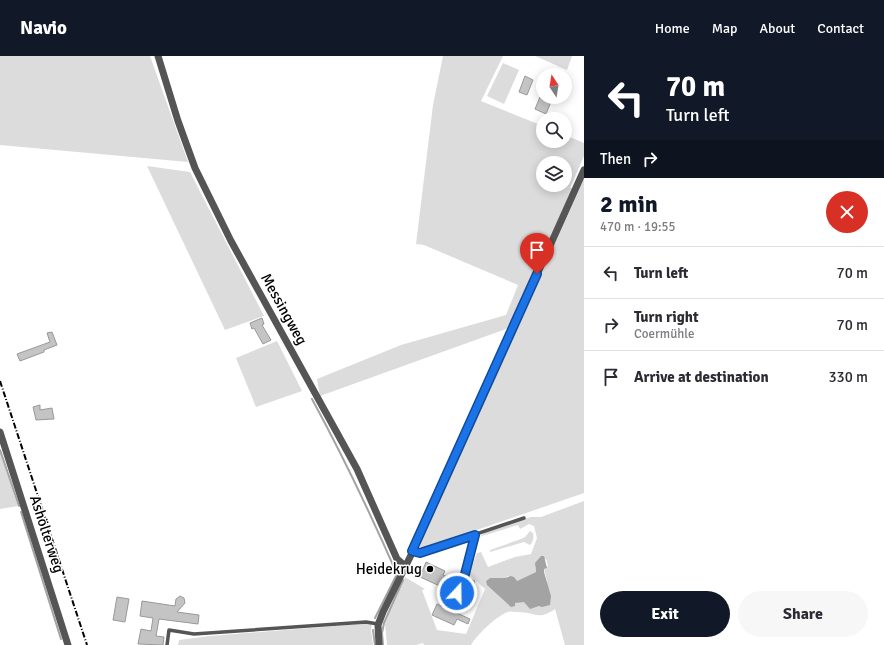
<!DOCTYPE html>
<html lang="en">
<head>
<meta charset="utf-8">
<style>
  body { margin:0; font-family:Signika,sans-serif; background:#f7f7f7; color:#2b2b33; height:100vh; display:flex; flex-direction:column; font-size:15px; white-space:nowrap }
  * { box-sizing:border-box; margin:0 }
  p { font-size:13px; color:#7c7c81 }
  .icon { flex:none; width:22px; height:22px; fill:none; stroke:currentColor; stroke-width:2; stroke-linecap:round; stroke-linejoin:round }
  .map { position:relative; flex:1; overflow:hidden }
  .details { display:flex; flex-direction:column; background:#fff; width:300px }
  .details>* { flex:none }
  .hud { background:#111827; color:#fff; overflow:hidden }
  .needle { width:26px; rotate:348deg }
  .buttons { position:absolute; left:536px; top:12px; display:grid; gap:8px }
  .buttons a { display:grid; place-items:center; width:36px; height:36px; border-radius:50%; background:#fff; box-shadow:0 2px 10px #0003; font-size:20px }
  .pin { position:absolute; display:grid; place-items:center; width:34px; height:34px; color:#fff; margin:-41px -17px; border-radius:50% 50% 50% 0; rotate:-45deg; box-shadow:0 0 4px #0007 }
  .pin .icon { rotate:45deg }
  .me { position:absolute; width:44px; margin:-22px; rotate:21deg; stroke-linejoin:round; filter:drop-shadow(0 0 3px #0008) }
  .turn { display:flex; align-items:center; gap:14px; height:84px; padding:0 16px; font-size:18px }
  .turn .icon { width:52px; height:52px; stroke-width:2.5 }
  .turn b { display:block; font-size:28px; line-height:34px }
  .then { display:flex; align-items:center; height:38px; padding:0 16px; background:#0003; gap:8px; font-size:15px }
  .round { display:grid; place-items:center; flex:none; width:42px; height:42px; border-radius:21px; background:#f7f7f7 }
  .overview { display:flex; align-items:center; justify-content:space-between; height:68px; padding:0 16px }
  h1 { font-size:24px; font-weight:800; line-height:30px; color:#111827 }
  .action { display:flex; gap:8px; margin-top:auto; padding:8px 16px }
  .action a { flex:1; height:46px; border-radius:24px; background:#111827; color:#fff; font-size:16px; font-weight:800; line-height:46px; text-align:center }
  .action a+a { background:#f7f7f7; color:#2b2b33 }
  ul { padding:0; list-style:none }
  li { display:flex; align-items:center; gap:12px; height:52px; padding:0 16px; border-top:1px solid #e1e1e2 }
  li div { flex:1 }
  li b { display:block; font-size:15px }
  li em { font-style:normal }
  header { display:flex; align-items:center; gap:24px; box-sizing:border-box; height:56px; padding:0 20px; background:#111827; color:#fff }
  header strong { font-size:19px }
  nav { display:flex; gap:22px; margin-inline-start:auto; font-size:14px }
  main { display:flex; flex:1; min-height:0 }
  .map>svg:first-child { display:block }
  .green { fill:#dcdcdc; fill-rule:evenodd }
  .water { fill:#a3a3a3 }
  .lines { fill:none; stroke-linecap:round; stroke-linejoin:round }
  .stream { stroke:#a3a3a3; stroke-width:2 }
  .building { fill:#c4c4c4; stroke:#999 }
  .service { stroke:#555; stroke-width:3.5 }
  .minor { stroke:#555; stroke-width:7 }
  .rail { stroke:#000; stroke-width:2; stroke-dasharray:6 2 1 2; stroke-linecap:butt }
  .route-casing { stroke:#114b97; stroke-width:10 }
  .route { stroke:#1a73e8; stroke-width:7 }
  .poi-dot { fill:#000; stroke:#fff; stroke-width:1.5 }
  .labels { text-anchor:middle; stroke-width:3; stroke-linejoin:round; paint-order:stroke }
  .street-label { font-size:15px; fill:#000; stroke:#fff }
  .poi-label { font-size:15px; fill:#000; stroke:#fff; text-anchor:end }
</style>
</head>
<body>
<header>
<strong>Navio</strong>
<nav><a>Home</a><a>Map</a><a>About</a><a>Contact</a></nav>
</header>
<main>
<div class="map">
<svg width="584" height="589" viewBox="0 0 584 589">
  <rect width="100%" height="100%" fill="#fff"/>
  <g class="green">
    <path d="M0 0H150L188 106 0 89Z"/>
    <path d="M443 0H503L481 45 543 70V85H565V79L584 87V100L570 132H576L518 262 506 273 320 340 317 323 401 289 506 259 518 229 424 189 416 188 433 49ZM543 107H565V129H543Z"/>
    <path d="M535 0H572L567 14Z"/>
    <path d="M503 7 519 14 504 48 487 40Z"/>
    <path d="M147 110 190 116 264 260 225 274Z"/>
    <path d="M584 123V437L422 493 419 489 516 270 523 259Z"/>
    <path d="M277 285 302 335 256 351 236 302Z"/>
    <path d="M0 396 18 450 0 453Z"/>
    <path d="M584 445V589H565L555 553C538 565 536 556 517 556 514 556 510 555 508 556 497 559 476 580 471 589H424L423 587 416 589H387L385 568 405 521 425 533 422 534 437 574 466 578 485 533 469 518 477 497 481 496 488 511 515 501 531 498 537 482 534 470 529 468 520 473 518 469 479 481 488 475 531 461H541ZM546 503 548 510 544 513 547 525H486L490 522H505L508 520 517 525 536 516 535 510Z"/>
    <path d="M530 475 533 477C534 482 533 486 530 489L524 486 490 496V494L521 483 525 481Z"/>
    <path d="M372 567 371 574 373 589H178L179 584 210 580Z"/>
  </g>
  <path class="water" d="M541 500H544L547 512 544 513V516L551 540 550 549 542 551 539 550 530 553 524 546 515 547V550L511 551 487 529 486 525 490 522H505L511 520 514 521 517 525 536 516 535 507Z"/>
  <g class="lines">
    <g class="stream">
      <path d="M312 343C343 400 371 459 397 518L375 562"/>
      <path d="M0 394 19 450"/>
      <path d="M21 456 61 583"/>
      <path d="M373 574 375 589"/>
      <path d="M383 589 382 577 384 567 403 524"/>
    </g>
  </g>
  <g class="building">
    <path d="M525 20 533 24 527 39 519 36Z"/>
    <path d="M540 41H553L546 58 535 53Z"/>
    <path d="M262 262 264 268 262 269 271 284 263 288 254 272 252 273 250 267Z"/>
    <path d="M52 276 57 289 44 294V296L20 305 17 298 50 286 47 277Z"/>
    <path d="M40 349V354L52 352 54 363 36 364 33 351Z"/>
    <path d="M426 506 445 515 443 519 458 526 453 536 420 521Z"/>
    <path d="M468 522 475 525 464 549 458 546 461 539H459Z"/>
    <path d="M180 540 184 542 185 547 177 556 199 559 198 568 159 563 156 580 164 581 163 589 138 588 141 573 151 575 153 562 140 560 142 545 175 550 176 543Z"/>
    <path d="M117 541 129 543 125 566 113 564Z"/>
    <path d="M437 548 470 563 468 568 457 563 454 569 432 559Z"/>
  </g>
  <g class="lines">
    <g class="service">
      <path d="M414 495 420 497 524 462"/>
      <path d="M450 551 463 522 475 479"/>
      <path d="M167 589 169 574 194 578 366 566 378 568"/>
    </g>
    <g class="minor">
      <path d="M158 0 178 65 195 112 231 185 357 413 397 503 405 510"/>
      <path d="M0 376 68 589"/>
      <path d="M379 589 378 569 383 556 413 495 584 114"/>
    </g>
    <path class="rail" d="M0 325 87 589"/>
  </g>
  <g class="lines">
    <defs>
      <path id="route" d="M457 537 464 522 475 479 420 497 412 495 537 218"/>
    </defs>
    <use href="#route" class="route-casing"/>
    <use href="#route" class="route"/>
  </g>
  <circle class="poi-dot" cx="430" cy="513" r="4"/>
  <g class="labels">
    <g class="street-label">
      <text transform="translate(284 253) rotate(61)" y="5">Messingweg</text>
      <text transform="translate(47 478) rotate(72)" y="5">Ashölterweg</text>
    </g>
    <g class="poi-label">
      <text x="422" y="518">Heidekrug</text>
    </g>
  </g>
</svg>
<div class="buttons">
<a><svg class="needle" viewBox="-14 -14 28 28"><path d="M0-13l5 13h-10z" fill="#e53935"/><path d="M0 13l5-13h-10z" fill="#7c7c81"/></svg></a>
<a><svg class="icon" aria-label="search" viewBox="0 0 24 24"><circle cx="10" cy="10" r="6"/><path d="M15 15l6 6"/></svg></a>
<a><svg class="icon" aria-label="layers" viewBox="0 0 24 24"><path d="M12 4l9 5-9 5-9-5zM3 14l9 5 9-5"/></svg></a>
</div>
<div class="pin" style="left:537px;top:218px;background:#d93025"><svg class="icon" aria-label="arrive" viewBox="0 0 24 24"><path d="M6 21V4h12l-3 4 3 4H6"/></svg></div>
<svg class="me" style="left:457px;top:537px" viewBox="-20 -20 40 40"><circle r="17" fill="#1a73e8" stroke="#fff" stroke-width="3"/><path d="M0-11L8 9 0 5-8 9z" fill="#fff"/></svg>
</div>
<section class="details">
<div class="hud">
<div class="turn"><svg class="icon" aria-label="left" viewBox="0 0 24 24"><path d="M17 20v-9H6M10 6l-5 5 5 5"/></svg><div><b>70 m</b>Turn left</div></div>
<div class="then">Then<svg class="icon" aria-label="right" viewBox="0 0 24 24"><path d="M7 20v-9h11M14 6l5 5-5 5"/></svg></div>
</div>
<div class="overview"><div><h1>2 min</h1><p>470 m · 19:55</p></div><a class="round" style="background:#d93025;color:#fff"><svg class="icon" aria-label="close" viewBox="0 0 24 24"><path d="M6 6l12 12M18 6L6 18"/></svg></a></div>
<ul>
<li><svg class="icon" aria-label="left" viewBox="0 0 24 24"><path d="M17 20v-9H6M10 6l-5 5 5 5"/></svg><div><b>Turn left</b></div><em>70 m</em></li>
<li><svg class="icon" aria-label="right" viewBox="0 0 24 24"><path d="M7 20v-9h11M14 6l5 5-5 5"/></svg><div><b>Turn right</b><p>Coermühle</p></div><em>70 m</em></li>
<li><svg class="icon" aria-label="arrive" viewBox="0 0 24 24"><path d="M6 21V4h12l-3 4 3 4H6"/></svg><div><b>Arrive at destination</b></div><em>330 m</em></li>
</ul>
<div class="action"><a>Exit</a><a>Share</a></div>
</section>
</main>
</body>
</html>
